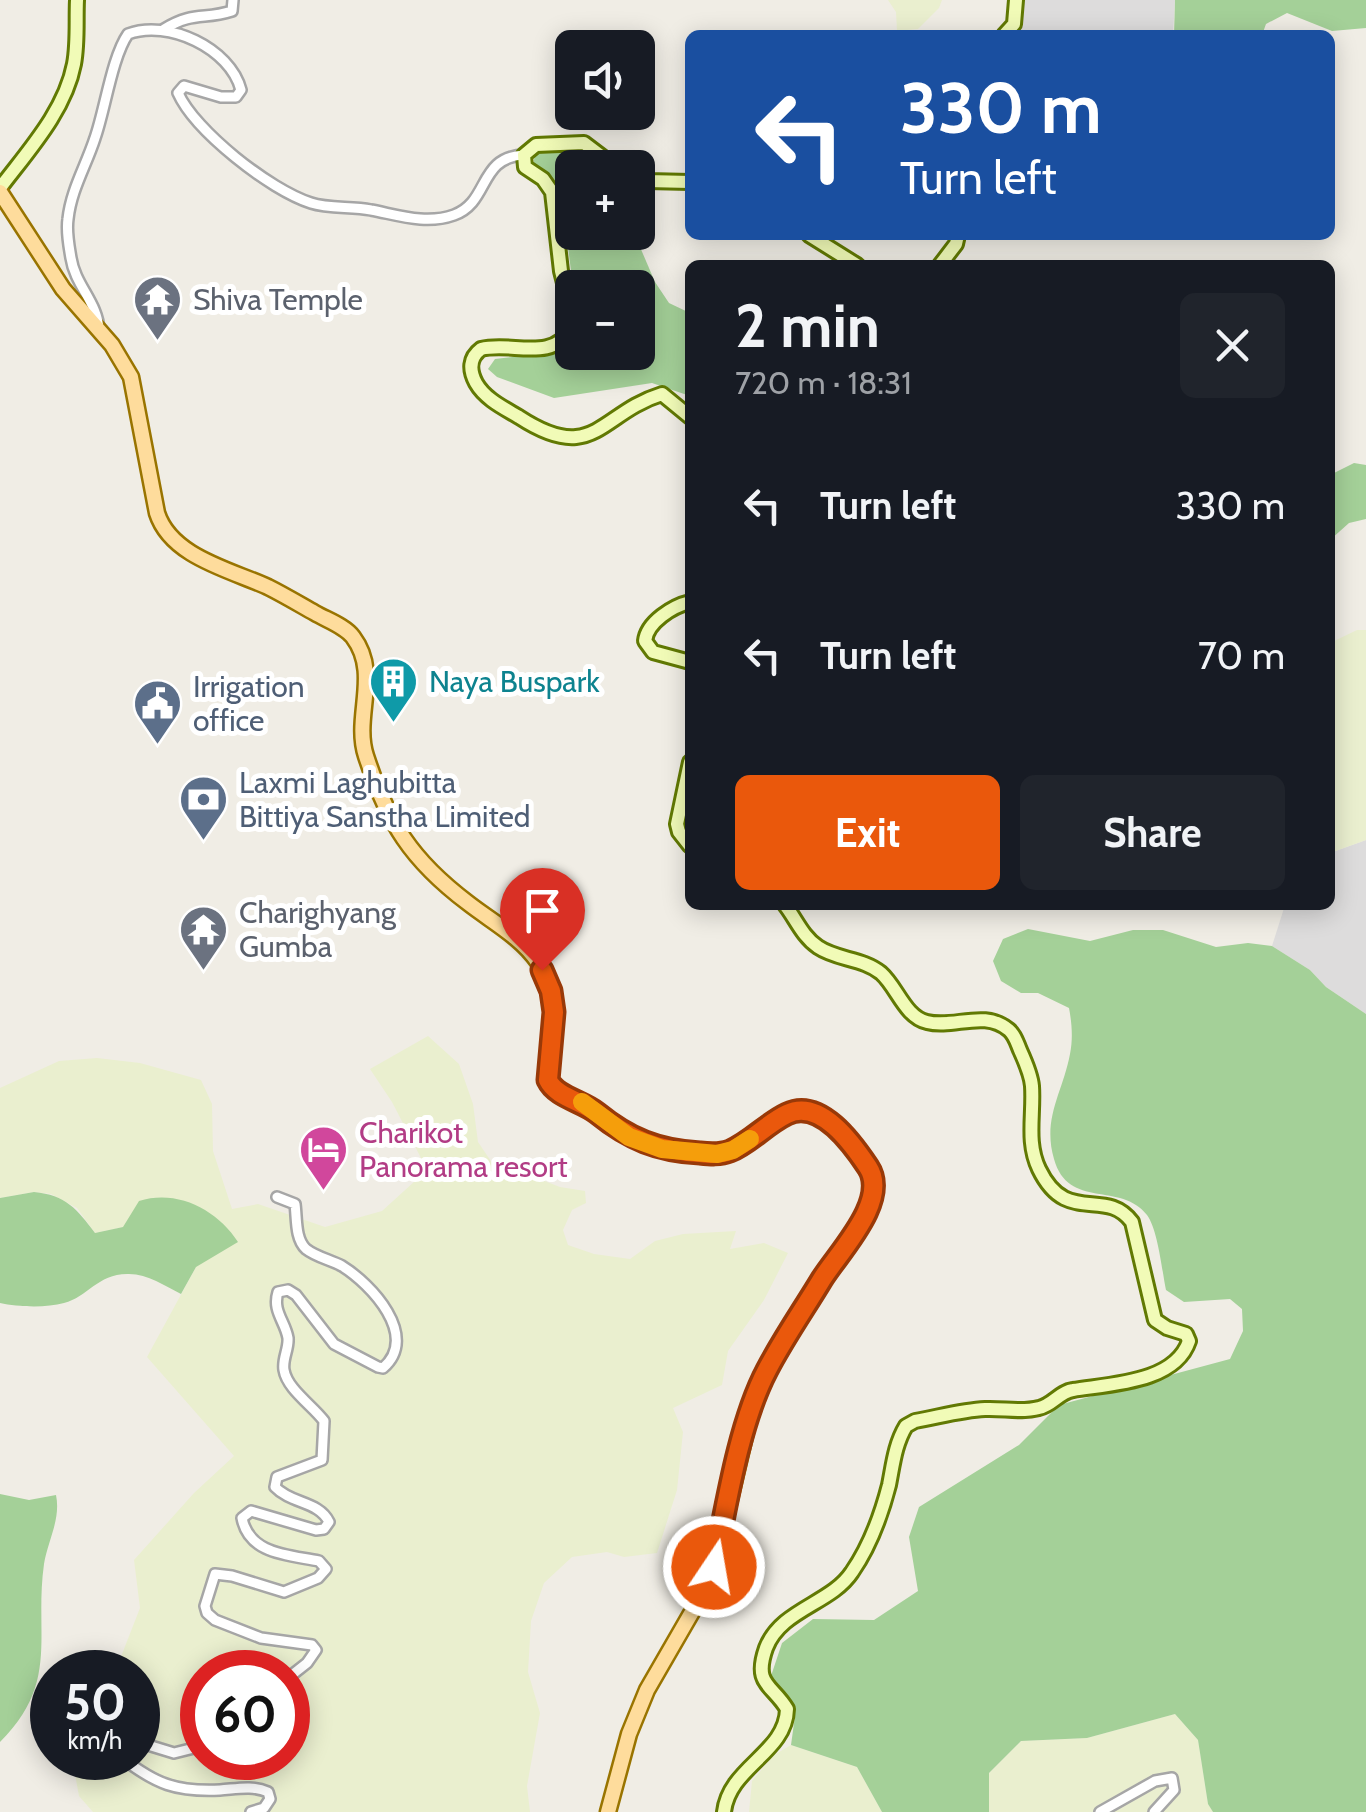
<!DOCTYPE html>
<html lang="en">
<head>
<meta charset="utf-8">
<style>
  body { margin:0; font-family:Cabin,sans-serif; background:#20242c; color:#f1f3f6; height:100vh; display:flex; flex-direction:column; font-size:38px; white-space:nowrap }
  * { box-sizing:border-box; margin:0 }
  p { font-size:32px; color:#9ea1a6 }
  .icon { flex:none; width:55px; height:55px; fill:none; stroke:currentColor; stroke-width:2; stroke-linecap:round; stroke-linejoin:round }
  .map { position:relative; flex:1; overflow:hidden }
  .panel { position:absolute; left:685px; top:260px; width:650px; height:650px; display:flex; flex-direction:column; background:#171b24; border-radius:15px; box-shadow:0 5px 25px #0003 }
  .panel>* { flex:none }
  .guide { position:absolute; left:685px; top:30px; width:650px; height:210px; border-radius:15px; box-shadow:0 5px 25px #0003; background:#1a4fa0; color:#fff; overflow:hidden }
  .buttons { position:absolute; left:555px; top:30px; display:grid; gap:20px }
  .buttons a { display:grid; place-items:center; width:100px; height:100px; border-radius:15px; background:#171b24; box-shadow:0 5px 25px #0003; font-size:50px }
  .speed { position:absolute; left:30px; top:1650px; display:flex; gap:20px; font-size:50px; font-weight:700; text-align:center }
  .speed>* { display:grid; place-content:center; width:130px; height:130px; border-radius:50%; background:#171b24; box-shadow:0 5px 25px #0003; line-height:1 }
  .speed small { font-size:25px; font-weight:400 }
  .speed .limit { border:15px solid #d22; background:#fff; color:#111 }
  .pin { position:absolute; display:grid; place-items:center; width:85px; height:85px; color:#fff; margin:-102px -42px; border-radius:50% 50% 50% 0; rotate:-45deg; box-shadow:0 0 10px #0007 }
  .pin .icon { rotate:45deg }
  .me { position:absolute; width:110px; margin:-55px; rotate:12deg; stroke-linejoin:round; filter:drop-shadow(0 0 8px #0008) }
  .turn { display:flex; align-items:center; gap:35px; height:210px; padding:0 50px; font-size:45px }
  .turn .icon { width:130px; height:130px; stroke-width:2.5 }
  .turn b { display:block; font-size:70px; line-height:85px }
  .round { display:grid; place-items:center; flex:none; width:105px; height:105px; border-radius:15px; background:#20242c }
  .headline { display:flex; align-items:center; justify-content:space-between; height:170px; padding:0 50px }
  h1 { font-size:60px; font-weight:700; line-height:75px }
  .action { display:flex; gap:20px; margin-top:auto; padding:20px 50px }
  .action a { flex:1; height:115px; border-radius:15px; background:#ea580c; color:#fff; font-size:40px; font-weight:700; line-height:115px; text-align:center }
  .action a+a { background:#20242c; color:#f1f3f6 }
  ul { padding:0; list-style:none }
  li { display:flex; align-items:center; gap:30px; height:150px; padding:0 50px }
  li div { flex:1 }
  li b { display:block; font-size:38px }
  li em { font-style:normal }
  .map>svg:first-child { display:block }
  .residential { fill:#dddcdc }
  .farmland { fill:#eaefcf; fill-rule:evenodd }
  .forest { fill:#a4d098 }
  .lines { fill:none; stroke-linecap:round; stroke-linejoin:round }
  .street-casing { stroke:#a6a6a6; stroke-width:14 }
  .secondary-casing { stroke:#617903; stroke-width:18 }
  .primary-casing { stroke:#997400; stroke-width:19 }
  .street { stroke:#fff; stroke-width:9 }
  .secondary { stroke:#f1fbb7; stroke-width:12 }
  .primary { stroke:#fedc9c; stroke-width:14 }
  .route-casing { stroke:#983908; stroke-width:25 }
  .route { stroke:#ea580c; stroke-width:18 }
  .slow { stroke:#f59e0b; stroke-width:18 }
  .labels { text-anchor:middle; stroke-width:10; stroke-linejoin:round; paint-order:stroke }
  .worship-label { font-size:30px; fill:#5b616d; stroke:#fff; text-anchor:start }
  .culture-label { font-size:30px; fill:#0d838f; stroke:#fff; text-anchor:start }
  .service-label { font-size:30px; fill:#4e5e75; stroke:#fff; text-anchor:start }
  .hotel-label { font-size:30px; fill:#b23c85; stroke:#fff; text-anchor:start }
</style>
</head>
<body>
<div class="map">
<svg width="1366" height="1812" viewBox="0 0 1366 1812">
  <rect width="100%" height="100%" fill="#f0ede5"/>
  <g class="residential">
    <path d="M1023 0H1175L1173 35H1013L1020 22Z"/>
    <path d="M1366 840V1014L1326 987 1310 970 1272 946 1285 905H1330V853Z"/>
  </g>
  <g class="farmland">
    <path d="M888 0H942L939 8 918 29 897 31 896 12Z"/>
    <path d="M1357 630H1366V840L1330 853V643Z"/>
    <path d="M428 1036 459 1064 473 1104 478 1142 499 1173H524L560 1187 585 1191 586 1203 572 1210 563 1230 568 1245 594 1254 630 1259 655 1241 683 1234 736 1231 730 1249 764 1243 788 1253 764 1300 728 1351 722 1385 673 1408 683 1432 677 1490 657 1553 624 1557 607 1552 572 1557 544 1583 531 1621 528 1672 540 1713 527 1786 530 1812H93L79 1796 72 1758H138V1672H115L140 1608 134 1560 194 1493 234 1456 147 1357 196 1267 123 1227 95 1233 77 1208 51 1194 34 1192 0 1198V1088L59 1061 97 1058 140 1063 201 1080 212 1104 213 1151 232 1209 258 1204 325 1227 382 1211 415 1181 421 1158 392 1102 370 1069ZM202 1672H288V1758H202Z"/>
    <path d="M1175 1714 1198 1740 1208 1804 1213 1812H989V1773L1021 1741 1087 1738Z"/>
    <path d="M791 1745 857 1767 882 1812H749L752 1781 774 1755Z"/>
  </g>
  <g class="forest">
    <path d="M1175 0H1366V28L1332 31 1287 13 1266 24 1262 35H1174Z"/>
    <path d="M571 148 589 153 611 167 572 168V232L634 233 655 282 669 303 690 313V396L652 383 554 398 497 377 488 369 495 359 544 353 638 352V288L573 287 563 207 557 191 533 166 535 154 546 149Z"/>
    <path d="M1354 463 1366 465V519L1349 523 1330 540V475Z"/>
    <path d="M1028 929 1090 941 1133 930H1163L1216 947 1248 943 1272 946 1310 970 1326 987 1366 1014V1812H1213L1208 1804 1198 1740 1175 1714 1087 1738 1021 1741 989 1773V1812H882L857 1767 791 1745 795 1716 771 1676 782 1643 813 1619 874 1620 918 1591 909 1537 919 1507 1019 1445 1059 1405 1230 1359 1243 1331 1242 1309 1230 1299 1184 1302 1166 1290C1162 1271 1158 1230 1147 1215 1121 1181 1068 1210 1054 1159 1042 1118 1063 1092 1070 1054 1073 1039 1072 1024 1069 1008L1038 993H1021L1001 981 993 961 1003 939Z"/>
    <path d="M34 1192C66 1195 77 1209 95 1233L123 1227 139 1201C178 1189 217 1210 238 1242L196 1267 181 1294C165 1286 148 1274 129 1274 98 1273 88 1297 64 1303 46 1308 18 1307 0 1303V1198Z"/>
    <path d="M0 1494 29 1500 56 1495C61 1519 48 1540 44 1564 34 1636 60 1682 0 1742Z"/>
  </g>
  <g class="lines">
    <defs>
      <g id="street">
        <path d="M164 29C194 11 203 20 232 11L233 0"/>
        <path d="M99 330C98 303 75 285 71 258 69 246 66 232 68 219 71 190 86 166 95 138 105 110 112 57 128 34 168 19 230 48 241 90L236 97H221L184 86 178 93C195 131 270 190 311 203 329 209 352 206 371 210 398 215 426 225 454 215 490 202 478 157 524 155"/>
        <path d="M277 1197 295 1204C297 1219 295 1239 306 1249 316 1257 331 1260 342 1266 371 1284 420 1336 383 1368L378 1367 334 1344 296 1295 288 1290 278 1292C272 1311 285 1321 288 1338 289 1349 282 1359 284 1370 287 1389 313 1406 324 1421L322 1460 277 1477 275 1487C291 1504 319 1501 329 1522L324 1529 316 1530 251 1511 242 1518C249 1555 290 1555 319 1561L326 1569 318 1578 284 1592 232 1576 215 1574 205 1606 207 1613 215 1620 261 1638 312 1645 316 1650 307 1663 288 1678"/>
        <path d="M138 1742 174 1753 202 1746"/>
        <path d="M122 1758C156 1784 176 1792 220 1790 236 1789 252 1785 268 1792L270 1799 264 1808 251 1812"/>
        <path d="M1100 1812 1155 1781 1172 1778 1174 1790 1154 1812"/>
      </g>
      <g id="secondary">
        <path d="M1004 35 1014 24 1016 0"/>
        <path d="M638 178 647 181 690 182"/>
        <path d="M0 188C28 151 65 111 74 64 78 43 76 21 77 0"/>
        <path d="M809 235 857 265"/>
        <path d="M940 265 956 244 958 235"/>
        <path d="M572 315 561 271 552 192 543 179 525 167 524 155 536 145 584 143 617 168"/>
        <path d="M572 329C550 363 512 341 481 349 469 358 469 370 476 383 485 399 504 408 519 417 594 466 600 413 662 394L690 417"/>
        <path d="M690 602C673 606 647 622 645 641L653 652 690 662"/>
        <path d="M690 762 677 824 679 832 690 846"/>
        <path d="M724 1812C729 1767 786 1753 787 1709 772 1684 753 1685 766 1648 781 1609 831 1604 852 1572 870 1546 881 1516 889 1485 893 1465 895 1444 906 1426L915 1421C938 1417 962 1410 985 1409 1004 1408 1020 1413 1039 1408 1053 1405 1059 1392 1073 1390 1109 1384 1175 1383 1189 1341L1186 1334 1167 1328 1155 1320 1132 1222C1105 1186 1067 1227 1039 1169 1026 1142 1034 1115 1032 1086 1031 1074 1025 1061 1020 1050 1017 1043 1015 1035 1009 1030 984 1009 954 1029 927 1022 905 1017 897 987 881 973 863 958 837 960 818 947 802 936 796 919 785 905"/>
      </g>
      <path id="primary" d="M0 192 63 289 112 345 131 377 157 513C171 557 231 570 268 587 284 595 299 604 315 613 327 620 345 626 353 637 381 674 353 717 366 756 388 823 411 860 468 903 491 921 521 937 538 962 552 982 556 1010 554 1035 552 1053 544 1069 551 1087L580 1101 629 1137 662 1149 690 1153 727 1152 791 1112H813L833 1125 865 1164 875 1186 865 1218 840 1251 766 1370 753 1402 711 1579 647 1690 629 1734 608 1812"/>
    </defs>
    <use href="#street" class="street-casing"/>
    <use href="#secondary" class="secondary-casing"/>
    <use href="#primary" class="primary-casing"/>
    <use href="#street" class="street"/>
    <use href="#secondary" class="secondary"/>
    <use href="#primary" class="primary"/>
  </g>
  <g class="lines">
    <defs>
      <path id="route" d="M542 970 551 991 554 1012 548 1080C556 1097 582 1101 597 1113 629 1139 658 1151 700 1153 710 1154 720 1155 730 1151 750 1143 766 1124 787 1114 820 1098 852 1143 868 1167 890 1200 839 1252 822 1279 804 1309 783 1339 767 1370 739 1423 726 1507 714 1567"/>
    </defs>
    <use href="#route" class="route-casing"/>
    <use href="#route" class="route"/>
    <path class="slow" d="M582 1102 629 1137 662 1149 717 1154 733 1150 750 1139"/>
  </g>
  <defs>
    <symbol id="temple-pin" viewBox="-11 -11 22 30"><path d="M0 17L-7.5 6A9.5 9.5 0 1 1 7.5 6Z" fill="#6b7280" stroke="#fff"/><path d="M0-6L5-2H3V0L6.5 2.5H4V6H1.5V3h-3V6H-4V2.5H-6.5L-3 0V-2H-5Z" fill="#fff"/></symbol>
    <symbol id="building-pin" viewBox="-11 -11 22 30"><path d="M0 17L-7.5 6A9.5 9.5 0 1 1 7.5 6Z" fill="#0f9aa8" stroke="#fff"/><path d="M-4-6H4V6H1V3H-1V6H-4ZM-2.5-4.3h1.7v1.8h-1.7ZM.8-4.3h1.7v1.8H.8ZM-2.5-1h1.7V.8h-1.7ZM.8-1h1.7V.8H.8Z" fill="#fff"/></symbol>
    <symbol id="civic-pin" viewBox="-11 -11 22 30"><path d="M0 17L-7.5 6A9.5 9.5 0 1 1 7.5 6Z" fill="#5c6f8a" stroke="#fff"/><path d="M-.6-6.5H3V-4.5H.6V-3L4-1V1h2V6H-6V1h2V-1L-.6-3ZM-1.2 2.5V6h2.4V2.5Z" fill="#fff"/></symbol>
    <symbol id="bank-pin" viewBox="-11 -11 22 30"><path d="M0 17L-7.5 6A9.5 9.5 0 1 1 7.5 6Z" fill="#5c6f8a" stroke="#fff"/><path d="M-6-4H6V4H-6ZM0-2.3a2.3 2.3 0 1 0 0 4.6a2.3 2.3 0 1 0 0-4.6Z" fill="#fff"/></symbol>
    <symbol id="hotel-pin" viewBox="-11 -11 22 30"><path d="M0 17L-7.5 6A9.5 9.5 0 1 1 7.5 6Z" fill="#d1479c" stroke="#fff"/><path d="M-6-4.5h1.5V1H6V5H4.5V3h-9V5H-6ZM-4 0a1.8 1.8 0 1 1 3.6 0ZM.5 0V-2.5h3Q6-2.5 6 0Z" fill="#fff"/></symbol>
  </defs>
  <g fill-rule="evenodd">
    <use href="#temple-pin" x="130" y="272" width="55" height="75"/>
    <use href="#building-pin" x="366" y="654" width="55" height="75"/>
    <use href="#civic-pin" x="130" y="676" width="55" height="75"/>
    <use href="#bank-pin" x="176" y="772" width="55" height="75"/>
    <use href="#temple-pin" x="176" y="902" width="55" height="75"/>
    <use href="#hotel-pin" x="296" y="1122" width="55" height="75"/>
  </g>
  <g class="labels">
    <g class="worship-label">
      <text x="193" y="310">Shiva Temple</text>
      <text x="239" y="923">Charighyang<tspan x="239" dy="34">Gumba</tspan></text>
    </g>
    <g class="culture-label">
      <text x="429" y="692">Naya Buspark</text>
    </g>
    <g class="service-label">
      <text x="193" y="697">Irrigation<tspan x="193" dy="34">office</tspan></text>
      <text x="239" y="793">Laxmi Laghubitta<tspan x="239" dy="34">Bittiya Sanstha Limited</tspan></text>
    </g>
    <g class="hotel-label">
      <text x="359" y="1143">Charikot<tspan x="359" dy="34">Panorama resort</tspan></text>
    </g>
  </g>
</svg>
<div class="buttons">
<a><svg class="icon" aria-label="sound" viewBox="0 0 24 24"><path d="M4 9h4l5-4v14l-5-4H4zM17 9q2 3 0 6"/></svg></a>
<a>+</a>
<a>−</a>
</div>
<div class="speed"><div>50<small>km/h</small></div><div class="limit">60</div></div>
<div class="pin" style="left:542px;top:970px;background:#d93025"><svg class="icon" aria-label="arrive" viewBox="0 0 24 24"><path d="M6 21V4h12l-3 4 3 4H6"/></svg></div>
<svg class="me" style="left:714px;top:1567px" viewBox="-20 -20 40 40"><circle r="17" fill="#ea580c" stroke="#fff" stroke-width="3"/><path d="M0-11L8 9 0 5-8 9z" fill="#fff"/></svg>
<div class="guide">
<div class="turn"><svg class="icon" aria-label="left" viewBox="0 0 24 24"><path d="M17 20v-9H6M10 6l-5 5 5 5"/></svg><div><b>330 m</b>Turn left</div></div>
</div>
<section class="panel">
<div class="headline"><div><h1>2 min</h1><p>720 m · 18:31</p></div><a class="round"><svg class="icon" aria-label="close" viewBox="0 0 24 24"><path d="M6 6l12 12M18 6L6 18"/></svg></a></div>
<ul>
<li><svg class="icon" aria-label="left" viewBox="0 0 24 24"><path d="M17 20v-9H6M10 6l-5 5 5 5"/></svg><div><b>Turn left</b></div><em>330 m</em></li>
<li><svg class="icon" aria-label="left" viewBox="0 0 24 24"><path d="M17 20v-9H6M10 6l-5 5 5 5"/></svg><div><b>Turn left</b></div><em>70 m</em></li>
</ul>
<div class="action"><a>Exit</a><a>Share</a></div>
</section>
</div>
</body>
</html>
